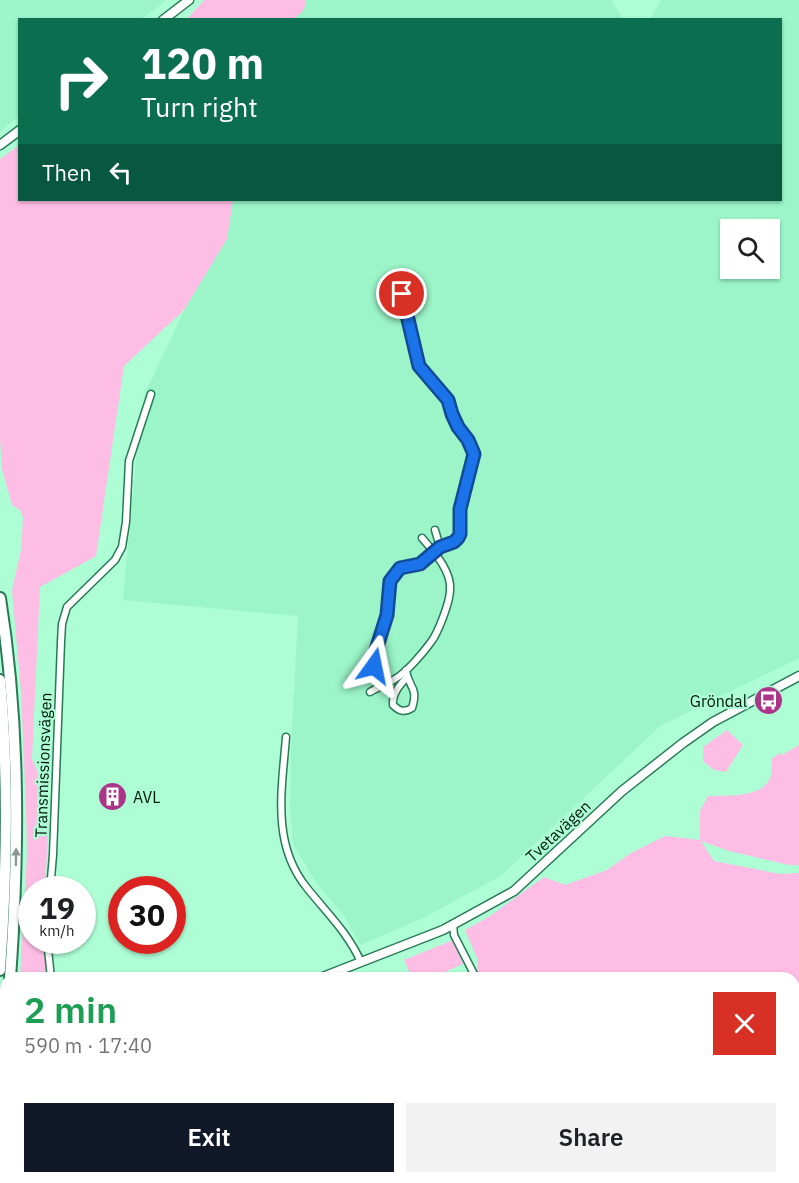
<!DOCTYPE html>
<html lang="en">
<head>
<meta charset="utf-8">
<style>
  body { margin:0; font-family:"IBM Plex Sans",sans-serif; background:#f2f2f2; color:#202124; height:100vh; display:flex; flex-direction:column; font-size:22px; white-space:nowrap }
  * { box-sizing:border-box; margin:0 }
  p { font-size:20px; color:#757577 }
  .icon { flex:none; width:33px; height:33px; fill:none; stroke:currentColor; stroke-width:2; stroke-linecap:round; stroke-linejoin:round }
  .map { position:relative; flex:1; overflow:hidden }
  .details { position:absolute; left:0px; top:972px; width:800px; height:212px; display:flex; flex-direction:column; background:#fff; border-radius:18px 18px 0 0; box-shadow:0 2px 4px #0004 }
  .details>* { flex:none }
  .top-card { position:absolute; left:18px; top:18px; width:764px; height:183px; border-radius:0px; box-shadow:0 2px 4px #0004; background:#0b6e4f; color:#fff; overflow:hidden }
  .tools { position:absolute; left:720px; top:219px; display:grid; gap:12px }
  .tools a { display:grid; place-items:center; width:60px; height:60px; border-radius:0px; background:#fff; box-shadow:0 2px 4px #0004; font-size:30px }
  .speed { position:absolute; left:18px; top:876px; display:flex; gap:12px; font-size:30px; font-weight:700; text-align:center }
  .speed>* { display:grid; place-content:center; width:78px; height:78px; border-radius:50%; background:#fff; box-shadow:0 2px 4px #0004; line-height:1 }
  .speed small { font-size:15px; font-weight:400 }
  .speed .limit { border:9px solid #d22; background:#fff; color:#111 }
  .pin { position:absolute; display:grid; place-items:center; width:51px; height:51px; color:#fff; margin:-26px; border:3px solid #fff; border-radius:50%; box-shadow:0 2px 6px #0007 }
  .me { position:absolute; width:66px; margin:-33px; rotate:12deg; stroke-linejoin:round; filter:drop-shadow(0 0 4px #0008) }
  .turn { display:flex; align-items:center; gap:21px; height:126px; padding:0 24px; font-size:27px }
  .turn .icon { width:78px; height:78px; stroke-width:2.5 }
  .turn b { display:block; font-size:42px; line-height:51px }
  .then { display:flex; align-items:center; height:57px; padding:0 24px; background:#0003; gap:12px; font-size:22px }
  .round { display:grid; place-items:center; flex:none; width:63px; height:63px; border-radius:0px; background:#f2f2f2 }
  .headline { display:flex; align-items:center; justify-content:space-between; height:102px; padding:0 24px }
  h1 { font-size:36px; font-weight:600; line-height:45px; color:#1e9e55 }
  .primary-button { display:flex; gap:12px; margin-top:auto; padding:12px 24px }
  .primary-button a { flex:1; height:69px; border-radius:0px; background:#111827; color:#fff; font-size:24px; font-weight:600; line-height:69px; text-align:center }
  .primary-button a+a { background:#f2f2f2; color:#202124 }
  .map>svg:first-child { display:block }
  .built { fill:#9bf5c8; fill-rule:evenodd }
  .green { fill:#febde5 }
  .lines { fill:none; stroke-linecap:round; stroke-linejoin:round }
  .street-casing { stroke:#287a57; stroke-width:9 }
  .secondary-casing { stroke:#287a57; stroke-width:11 }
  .highway-casing { stroke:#287a57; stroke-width:14 }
  .street { stroke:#fff; stroke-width:6 }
  .secondary { stroke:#fff; stroke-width:8 }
  .highway { stroke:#fff; stroke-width:10 }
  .highway-bridge-casing { stroke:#287a57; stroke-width:14; stroke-linecap:butt }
  .highway-bridge { stroke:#fff; stroke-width:10 }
  .oneway { fill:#8d9793 }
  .route-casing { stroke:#114b97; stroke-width:15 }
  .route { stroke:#1a73e8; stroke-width:10 }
  .labels { text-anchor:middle; stroke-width:4.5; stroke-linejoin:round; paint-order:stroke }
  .poi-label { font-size:16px; fill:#01180e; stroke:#adfdd5; text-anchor:end }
  .street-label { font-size:16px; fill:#01180e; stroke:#adfdd5 }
</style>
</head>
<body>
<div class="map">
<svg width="799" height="1183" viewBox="0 0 799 1183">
  <rect width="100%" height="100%" fill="#adfdd5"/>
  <g class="built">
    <path d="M0 0H167L142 19 20 20 19 116 0 132Z"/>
    <path d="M295 0H611L623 19 266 20Z"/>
    <path d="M661 0H799V658L660 726 502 875 423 918 360 945 345 917 315 881 293 844 290 809 291 748 298 616 123 600 137 448 152 402 143 397 185 309 202 200H780V20L650 19ZM730 230H770V268H730Z"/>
  </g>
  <g class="green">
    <path d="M204 0H306L304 10 294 19H187Z"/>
    <path d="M19 145 20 200H233L227 239 184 310 124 366 96 556 40 587 32 759 50 800 45 889 32 890V940L44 941 46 978H20L27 854 26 806 21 692 12 590 21 550 23 517 20 510 12 505 2 470 0 438V159Z"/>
    <path d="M727 730 743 745 726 772 714 770 703 761V747Z"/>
    <path d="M799 745V865H789L729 851 701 841 714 861 780 874 799 873V1183H400L390 1178H794V978H478L477 958 465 930 490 916 544 877 565 885 607 870 631 853 665 836 700 840V811L708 796C734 795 779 799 771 759L780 753 782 755Z"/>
    <path d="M453 940 463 964 440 974 460 978H412L404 960Z"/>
  </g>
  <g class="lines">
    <defs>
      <g id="street">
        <path d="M435 530 440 547"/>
        <path d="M406 670C408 688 419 686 412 708 404 713 399 711 393 705 392 693 400 685 407 677"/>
        <path d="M383 685 376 678 374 666 376 650 387 615 390 581 394 574 400 569 420 564 440 547 454 541 458 538 460 534 461 509 474 454 468 440 458 427 452 414 448 400 419 366 402 294"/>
        <path d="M370 692C378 687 388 684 395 679 407 672 423 653 431 642 438 633 450 602 450 590 452 571 433 551 422 538"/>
        <path d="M286 737C282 789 271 844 307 888 327 913 348 933 361 962"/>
        <path d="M50 890 53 855 61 642 62 624 67 607 115 560 122 547 126 522 129 461 151 394"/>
        <path d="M453 924 454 935 476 978"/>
        <path d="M47 940 51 978"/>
        <path d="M794 1118 799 1115"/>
        <path d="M794 1138 799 1149"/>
        <path d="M382 1178 392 1183"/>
        <path d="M729 1178 734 1183"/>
        <path d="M775 1178 778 1183"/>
        <path d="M285 1180 287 1178"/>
        <path d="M180 1183 184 1178"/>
        <path d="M356 1183 359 1178"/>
        <path d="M690 1183 694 1178"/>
        <path d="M789 1183 799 1177"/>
      </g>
      <g id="secondary">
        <path d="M163 20 189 0"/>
        <path d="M0 145 20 130"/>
        <path d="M320 978 443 930 514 891 622 791 683 743 713 722 799 676"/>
        <path d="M131 1183 135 1178"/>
      </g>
      <g id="highway">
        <path d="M0 598C20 724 19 851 10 978"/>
        <path d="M0 680C9 777 7 873 0 970"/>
        <path d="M5 1039 6 1027"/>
        <path d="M0 1162 3 1074"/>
      </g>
    </defs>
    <use href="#street" class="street-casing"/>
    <use href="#secondary" class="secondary-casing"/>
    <use href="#highway" class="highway-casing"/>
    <use href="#street" class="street"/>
    <use href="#secondary" class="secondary"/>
    <use href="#highway" class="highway"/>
    <defs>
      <path id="highway-bridge" d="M3 1074 5 1039"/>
    </defs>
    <use href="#highway-bridge" class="highway-bridge-casing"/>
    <use href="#highway-bridge" class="highway-bridge"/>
  </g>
  <defs><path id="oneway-solid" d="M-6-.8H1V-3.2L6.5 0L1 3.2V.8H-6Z" transform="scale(1.5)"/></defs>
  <use class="oneway" href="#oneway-solid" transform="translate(16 857) rotate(-89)"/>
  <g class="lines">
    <defs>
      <path id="route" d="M374 666 376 650 387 615 390 581 400 568 420 564 440 547 454 542 458 538 460 534V509L474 454 468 440 458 427 452 414 448 400 419 366 402 294"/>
    </defs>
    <use href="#route" class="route-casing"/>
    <use href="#route" class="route"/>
  </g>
  <defs>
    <symbol id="bus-disc" viewBox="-11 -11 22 22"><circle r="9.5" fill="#ac3489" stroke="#adfdd5"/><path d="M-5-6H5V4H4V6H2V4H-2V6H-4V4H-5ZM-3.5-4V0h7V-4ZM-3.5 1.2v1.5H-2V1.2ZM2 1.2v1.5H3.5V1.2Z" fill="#fff"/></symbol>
    <symbol id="building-disc" viewBox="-11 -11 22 22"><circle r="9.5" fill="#ac3489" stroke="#adfdd5"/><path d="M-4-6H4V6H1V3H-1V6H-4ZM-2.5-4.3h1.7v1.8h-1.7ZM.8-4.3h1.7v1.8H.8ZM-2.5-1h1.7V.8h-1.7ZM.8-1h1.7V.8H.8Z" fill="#fff"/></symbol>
  </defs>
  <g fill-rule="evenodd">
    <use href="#bus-disc" x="752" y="684" width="33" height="33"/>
    <use href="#building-disc" x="96" y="780" width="33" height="33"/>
  </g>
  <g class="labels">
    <g class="poi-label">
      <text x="747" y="707">Gröndal</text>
      <text x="133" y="803" text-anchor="start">AVL</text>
    </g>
    <g class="street-label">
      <text transform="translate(43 765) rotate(-88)" y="6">Transmissionsvägen</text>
      <text transform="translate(558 831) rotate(-43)" y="6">Tvetavägen</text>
    </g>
  </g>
</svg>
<div class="tools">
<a><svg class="icon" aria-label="search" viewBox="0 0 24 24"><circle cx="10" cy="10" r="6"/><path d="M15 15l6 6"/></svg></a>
</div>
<div class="speed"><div>19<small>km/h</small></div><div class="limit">30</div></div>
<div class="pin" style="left:402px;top:294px;background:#d93025"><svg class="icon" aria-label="arrive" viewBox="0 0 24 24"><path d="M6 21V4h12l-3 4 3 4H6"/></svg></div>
<svg class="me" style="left:374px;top:666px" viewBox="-20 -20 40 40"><path d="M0-17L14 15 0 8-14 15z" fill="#1a73e8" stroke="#fff" stroke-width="4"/></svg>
<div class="top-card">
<div class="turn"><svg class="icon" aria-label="right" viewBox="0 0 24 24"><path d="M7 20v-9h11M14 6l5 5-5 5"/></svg><div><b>120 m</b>Turn right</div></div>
<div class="then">Then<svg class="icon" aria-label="left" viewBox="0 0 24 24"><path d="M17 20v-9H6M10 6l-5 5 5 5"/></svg></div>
</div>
<section class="details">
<div class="headline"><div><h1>2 min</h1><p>590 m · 17:40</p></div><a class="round" style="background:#d93025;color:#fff"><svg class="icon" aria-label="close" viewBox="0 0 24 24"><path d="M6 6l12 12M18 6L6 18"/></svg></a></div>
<div class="primary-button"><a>Exit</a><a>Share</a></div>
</section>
</div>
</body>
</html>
